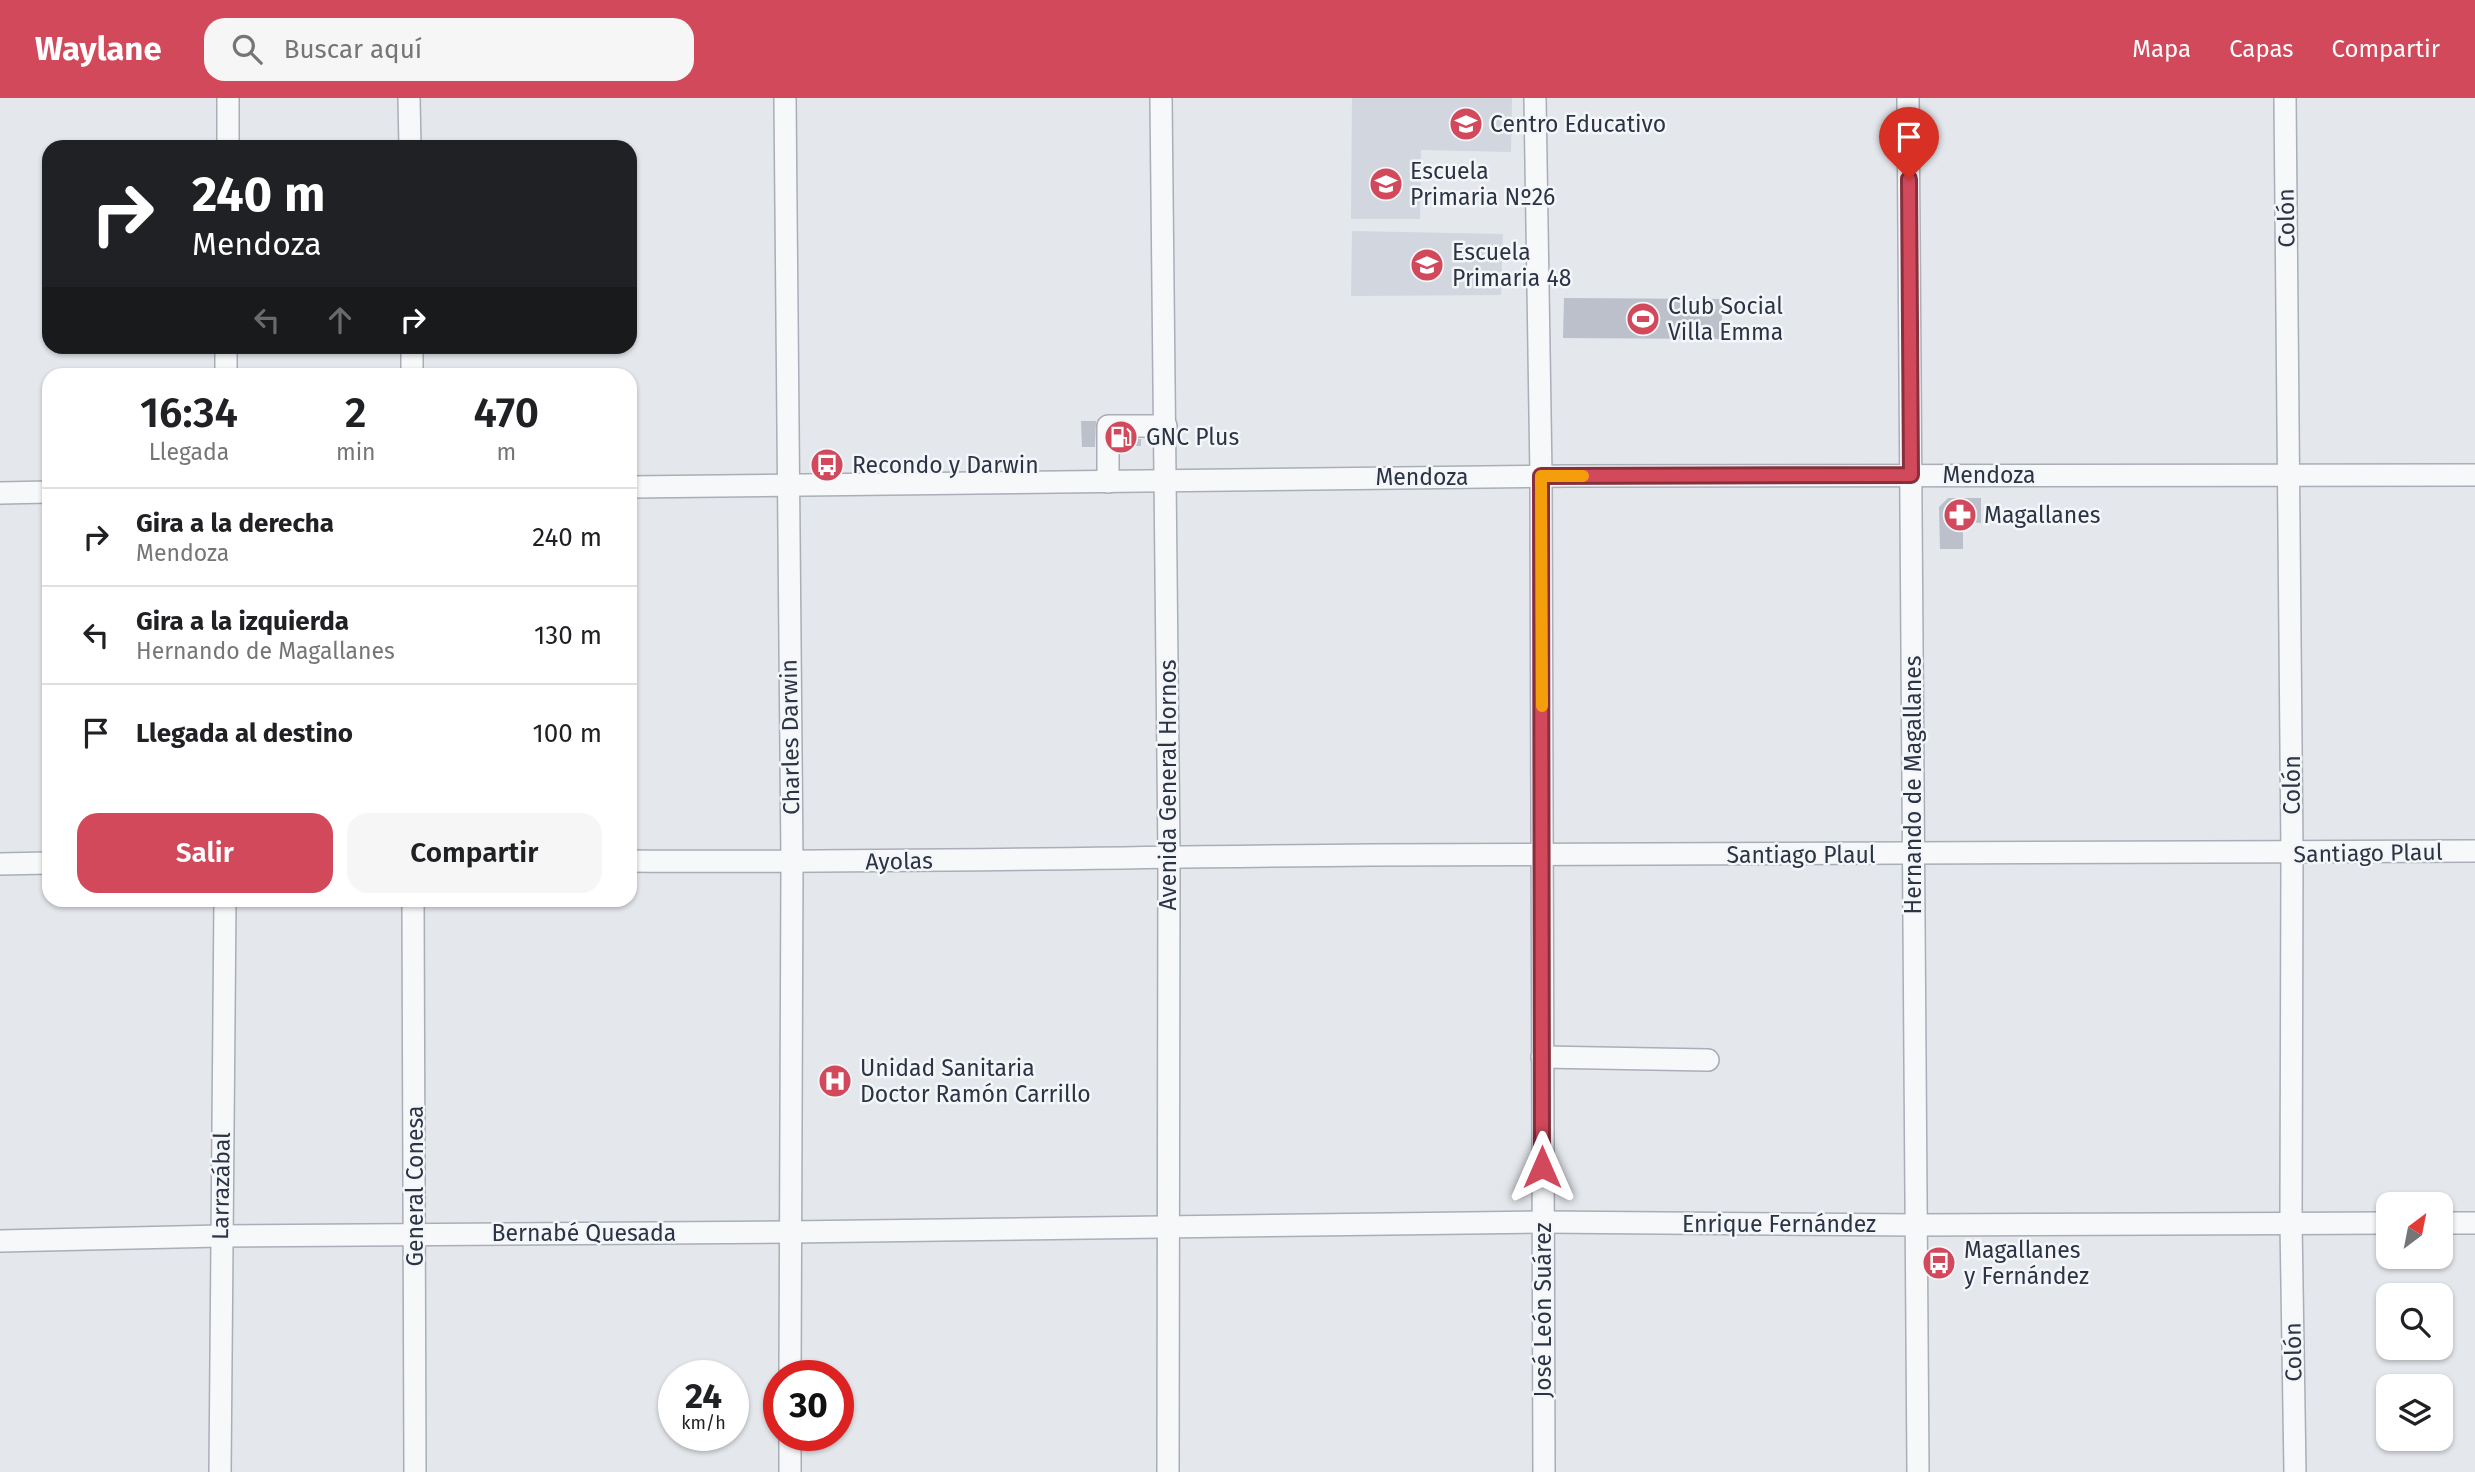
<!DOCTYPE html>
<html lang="es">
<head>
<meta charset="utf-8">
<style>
  body { margin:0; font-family:"Fira Sans",sans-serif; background:#f6f6f6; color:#202124; height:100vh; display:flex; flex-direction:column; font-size:26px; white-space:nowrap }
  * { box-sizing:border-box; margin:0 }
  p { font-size:23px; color:#757577 }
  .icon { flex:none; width:38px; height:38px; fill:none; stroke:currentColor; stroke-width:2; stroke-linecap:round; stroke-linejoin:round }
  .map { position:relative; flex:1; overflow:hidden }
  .sheet { position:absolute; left:42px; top:270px; width:595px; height:539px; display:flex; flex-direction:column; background:#fff; border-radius:21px; box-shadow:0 2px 5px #0004 }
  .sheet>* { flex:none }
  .guide { position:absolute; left:42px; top:42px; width:595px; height:214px; border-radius:21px; box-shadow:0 2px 5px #0004; background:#202124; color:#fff; overflow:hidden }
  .needle { width:46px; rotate:32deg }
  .fabs { position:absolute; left:2376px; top:1094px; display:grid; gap:14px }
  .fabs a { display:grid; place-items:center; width:77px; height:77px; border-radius:14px; background:#fff; box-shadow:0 2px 5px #0004; font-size:35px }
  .speed { position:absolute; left:658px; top:1262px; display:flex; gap:14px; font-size:35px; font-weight:700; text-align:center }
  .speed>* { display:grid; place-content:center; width:91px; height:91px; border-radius:50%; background:#fff; box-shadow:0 2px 5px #0004; line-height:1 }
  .speed small { font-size:18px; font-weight:400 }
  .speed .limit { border:10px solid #d22; background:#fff; color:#111 }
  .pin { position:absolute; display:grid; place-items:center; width:60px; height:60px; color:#fff; margin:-72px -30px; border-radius:50% 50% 50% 0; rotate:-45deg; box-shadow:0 0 7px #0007 }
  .pin .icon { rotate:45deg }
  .me { position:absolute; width:77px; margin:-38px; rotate:0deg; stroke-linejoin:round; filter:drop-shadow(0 0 5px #0008) }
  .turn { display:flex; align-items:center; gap:24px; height:147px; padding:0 35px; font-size:32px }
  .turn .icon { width:91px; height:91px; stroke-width:2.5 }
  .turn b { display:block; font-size:49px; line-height:60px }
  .lanes { display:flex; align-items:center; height:66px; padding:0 35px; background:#0003; justify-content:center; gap:35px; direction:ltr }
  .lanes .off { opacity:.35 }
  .eta { display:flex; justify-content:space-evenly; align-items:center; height:119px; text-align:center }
  .eta b { font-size:42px; font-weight:600; line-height:49px }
  .primary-button { display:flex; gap:14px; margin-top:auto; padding:14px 35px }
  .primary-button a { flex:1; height:80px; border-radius:21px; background:#d1495b; color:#fff; font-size:28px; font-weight:600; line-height:80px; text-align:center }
  .primary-button a+a { background:#f6f6f6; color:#202124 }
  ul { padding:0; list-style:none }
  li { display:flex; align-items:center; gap:21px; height:98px; padding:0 35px; border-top:2px solid #e0e0e0 }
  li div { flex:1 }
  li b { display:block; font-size:26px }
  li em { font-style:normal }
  header { display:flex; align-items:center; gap:42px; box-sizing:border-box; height:98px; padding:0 35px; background:#d1495b; color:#fff }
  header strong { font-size:33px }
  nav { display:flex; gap:38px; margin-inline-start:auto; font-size:24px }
  .search { width:490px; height:63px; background:#f6f6f6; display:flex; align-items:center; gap:18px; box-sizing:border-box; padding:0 24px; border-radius:21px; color:#757577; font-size:26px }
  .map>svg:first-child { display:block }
  .built { fill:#d2d6de }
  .building { fill:#bbc0ca }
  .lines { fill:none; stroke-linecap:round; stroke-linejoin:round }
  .minor-casing { stroke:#a9aeb7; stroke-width:24 }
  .minor { stroke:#f7f8fa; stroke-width:21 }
  .route-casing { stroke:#882f3b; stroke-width:18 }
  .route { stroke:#d1495b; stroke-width:12 }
  .slow { stroke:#f59e0b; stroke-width:12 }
  .labels { text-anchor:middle; stroke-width:5; stroke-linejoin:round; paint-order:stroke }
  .poi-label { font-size:23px; fill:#2b3445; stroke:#f4f6f9; text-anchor:start }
  .street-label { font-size:23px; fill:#2b3445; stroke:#f4f6f9 }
</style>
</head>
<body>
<header>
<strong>Waylane</strong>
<div class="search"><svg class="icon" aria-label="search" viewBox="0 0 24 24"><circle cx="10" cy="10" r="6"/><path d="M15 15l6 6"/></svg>Buscar aquí</div>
<nav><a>Mapa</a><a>Capas</a><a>Compartir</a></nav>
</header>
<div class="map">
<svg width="2475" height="1374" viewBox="0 0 2475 1374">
  <rect width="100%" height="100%" fill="#e4e7ec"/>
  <g class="built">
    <path d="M1352 0H1512L1511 54 1421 52 1420 121H1351Z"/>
    <path d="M1352 133 1503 136 1501 197 1351 198Z"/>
  </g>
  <g class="building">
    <path d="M1564 200 1722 201V241L1563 240Z"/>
    <path d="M1081 323H1096L1095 349H1082Z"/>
    <rect x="1121" y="341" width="20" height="7"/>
    <path d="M1948 400H1981V425L1963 424V451H1940L1939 409Z"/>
  </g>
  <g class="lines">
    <defs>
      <g id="minor">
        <path d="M409 0 410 49"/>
        <path d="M785 0 792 764 790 1278"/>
        <path d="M1161 0 1169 758 1168 1374"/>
        <path d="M1535 0 1541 378 1544 1374"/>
        <path d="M1908 0 1918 1374"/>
        <path d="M2285 0 2292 755 2291 1125 2295 1374"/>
        <path d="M228 49V0"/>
        <path d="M412 248V276"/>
        <path d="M226 276V248"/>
        <path d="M1108 384V328H1166"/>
        <path d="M630 389 1568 378 2475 377"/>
        <path d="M0 395 49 394"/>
        <path d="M630 763C877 765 1124 759 1372 757 1739 755 2107 757 2475 753"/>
        <path d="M0 766 49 765"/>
        <path d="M413 802 415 1374"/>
        <path d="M1542 959 1708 962"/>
        <path d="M2441 1125H2475"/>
        <path d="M0 1143 220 1138 790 1134 1542 1124 1917 1127 2389 1125"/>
        <path d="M790 1337V1374"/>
        <path d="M220 1374 225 802"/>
      </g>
    </defs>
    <use href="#minor" class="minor-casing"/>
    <use href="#minor" class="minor"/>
  </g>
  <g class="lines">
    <defs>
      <path id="route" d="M1542 1069 1541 378 1911 377 1909 81"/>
    </defs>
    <use href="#route" class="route-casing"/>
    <use href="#route" class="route"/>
    <path class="slow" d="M1542 608 1541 378H1583"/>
  </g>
  <defs>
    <symbol id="school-disc" viewBox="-11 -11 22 22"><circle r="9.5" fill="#d1495b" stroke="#f4f6f9"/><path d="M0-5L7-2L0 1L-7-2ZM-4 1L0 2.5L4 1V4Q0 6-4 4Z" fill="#fff"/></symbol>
    <symbol id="stadium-disc" viewBox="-11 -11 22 22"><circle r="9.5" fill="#d1495b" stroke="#f4f6f9"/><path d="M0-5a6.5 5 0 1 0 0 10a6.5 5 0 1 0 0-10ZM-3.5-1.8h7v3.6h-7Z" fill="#fff"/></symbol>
    <symbol id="fuel-disc" viewBox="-11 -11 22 22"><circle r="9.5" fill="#d1495b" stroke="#f4f6f9"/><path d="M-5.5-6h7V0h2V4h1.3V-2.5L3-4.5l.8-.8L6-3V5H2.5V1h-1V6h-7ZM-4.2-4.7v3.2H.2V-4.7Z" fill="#fff"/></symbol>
    <symbol id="bus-disc" viewBox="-11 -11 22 22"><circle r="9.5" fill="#d1495b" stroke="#f4f6f9"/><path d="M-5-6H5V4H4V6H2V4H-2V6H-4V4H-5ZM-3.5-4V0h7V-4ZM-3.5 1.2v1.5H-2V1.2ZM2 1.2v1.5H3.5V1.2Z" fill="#fff"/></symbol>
    <symbol id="pharmacy-disc" viewBox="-11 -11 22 22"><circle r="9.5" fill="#d1495b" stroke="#f4f6f9"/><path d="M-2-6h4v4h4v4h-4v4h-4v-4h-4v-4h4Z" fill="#fff"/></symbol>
    <symbol id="hospital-disc" viewBox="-11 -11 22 22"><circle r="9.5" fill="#d1495b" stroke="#f4f6f9"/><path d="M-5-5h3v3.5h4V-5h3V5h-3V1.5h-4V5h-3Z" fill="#fff"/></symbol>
  </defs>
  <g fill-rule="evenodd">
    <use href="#school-disc" x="1447" y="7" width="38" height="38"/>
    <use href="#school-disc" x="1367" y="67" width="38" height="38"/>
    <use href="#school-disc" x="1408" y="148" width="38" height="38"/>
    <use href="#stadium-disc" x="1624" y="202" width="38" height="38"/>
    <use href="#fuel-disc" x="1102" y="320" width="38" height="38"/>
    <use href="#bus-disc" x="808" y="348" width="38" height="38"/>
    <use href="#pharmacy-disc" x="1941" y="398" width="38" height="38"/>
    <use href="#hospital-disc" x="816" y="964" width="38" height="38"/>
    <use href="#bus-disc" x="1920" y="1146" width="38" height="38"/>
  </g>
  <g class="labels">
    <g class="poi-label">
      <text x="1490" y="34">Centro Educativo</text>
      <text x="1410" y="81">Escuela<tspan x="1410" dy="26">Primaria Nº26</tspan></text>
      <text x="1452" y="162">Escuela<tspan x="1452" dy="26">Primaria 48</tspan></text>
      <text x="1668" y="216">Club Social<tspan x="1668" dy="26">Villa Emma</tspan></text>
      <text x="1146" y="347">GNC Plus</text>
      <text x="852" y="375">Recondo y Darwin</text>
      <text x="1984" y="425">Magallanes</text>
      <text x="860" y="978">Unidad Sanitaria<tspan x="860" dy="26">Doctor Ramón Carrillo</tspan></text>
      <text x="1964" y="1160">Magallanes<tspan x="1964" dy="26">y Fernández</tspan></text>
    </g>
    <g class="street-label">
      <text transform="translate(2286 120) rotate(-91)" y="8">Colón</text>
      <text x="1989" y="385">Mendoza</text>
      <text x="1422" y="387">Mendoza</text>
      <text transform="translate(790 639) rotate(-91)" y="8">Charles Darwin</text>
      <text transform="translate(1168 687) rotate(-90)" y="8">Avenida General Hornos</text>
      <text transform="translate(1913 687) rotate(-90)" y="8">Hernando de Magallanes</text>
      <text transform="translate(2292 687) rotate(-90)" y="8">Colón</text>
      <text transform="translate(2368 755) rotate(-1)" y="8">Santiago Plaul</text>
      <text x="1801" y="765">Santiago Plaul</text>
      <text transform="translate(899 763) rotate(-1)" y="8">Ayolas</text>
      <text transform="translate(221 1088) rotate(-89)" y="8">Larrazábal</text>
      <text transform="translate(415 1088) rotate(-90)" y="8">General Conesa</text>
      <text x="1779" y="1134">Enrique Fernández</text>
      <text x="584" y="1143">Bernabé Quesada</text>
      <text transform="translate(1543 1212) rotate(-90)" y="8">José León Suárez</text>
      <text transform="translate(2293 1254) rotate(-91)" y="8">Colón</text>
    </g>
  </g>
</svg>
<div class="fabs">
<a><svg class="needle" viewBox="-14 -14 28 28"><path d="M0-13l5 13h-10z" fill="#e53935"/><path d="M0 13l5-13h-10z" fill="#757577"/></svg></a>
<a><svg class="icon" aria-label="search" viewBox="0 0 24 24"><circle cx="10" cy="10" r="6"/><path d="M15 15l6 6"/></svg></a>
<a><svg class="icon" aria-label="layers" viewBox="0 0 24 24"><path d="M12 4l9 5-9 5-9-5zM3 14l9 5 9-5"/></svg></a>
</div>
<div class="speed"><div>24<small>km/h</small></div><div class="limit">30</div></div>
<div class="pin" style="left:1909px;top:81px;background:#d93025"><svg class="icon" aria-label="arrive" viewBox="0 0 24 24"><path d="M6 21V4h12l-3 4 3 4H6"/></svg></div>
<svg class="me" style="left:1542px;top:1069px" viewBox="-20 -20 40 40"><path d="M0-17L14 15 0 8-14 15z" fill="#d1495b" stroke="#fff" stroke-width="4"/></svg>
<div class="guide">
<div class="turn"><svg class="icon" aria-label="right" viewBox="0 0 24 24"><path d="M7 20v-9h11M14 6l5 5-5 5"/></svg><div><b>240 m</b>Mendoza</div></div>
<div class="lanes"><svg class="icon off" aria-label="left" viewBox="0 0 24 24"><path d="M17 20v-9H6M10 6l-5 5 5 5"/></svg><svg class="icon off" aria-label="ahead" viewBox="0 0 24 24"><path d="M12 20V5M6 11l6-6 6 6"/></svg><svg class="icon" aria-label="right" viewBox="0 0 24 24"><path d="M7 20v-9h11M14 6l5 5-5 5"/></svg></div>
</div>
<section class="sheet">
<div class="eta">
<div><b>16:34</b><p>Llegada</p></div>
<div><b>2</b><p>min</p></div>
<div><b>470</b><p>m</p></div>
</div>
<ul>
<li><svg class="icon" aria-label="right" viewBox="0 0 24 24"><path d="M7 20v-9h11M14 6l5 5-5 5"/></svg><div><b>Gira a la derecha</b><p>Mendoza</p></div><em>240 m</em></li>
<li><svg class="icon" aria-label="left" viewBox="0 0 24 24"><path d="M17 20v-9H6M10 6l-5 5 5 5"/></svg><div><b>Gira a la izquierda</b><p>Hernando de Magallanes</p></div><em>130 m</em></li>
<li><svg class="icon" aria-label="arrive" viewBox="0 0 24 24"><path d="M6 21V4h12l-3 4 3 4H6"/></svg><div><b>Llegada al destino</b></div><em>100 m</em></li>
</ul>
<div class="primary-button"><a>Salir</a><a>Compartir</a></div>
</section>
</div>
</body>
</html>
